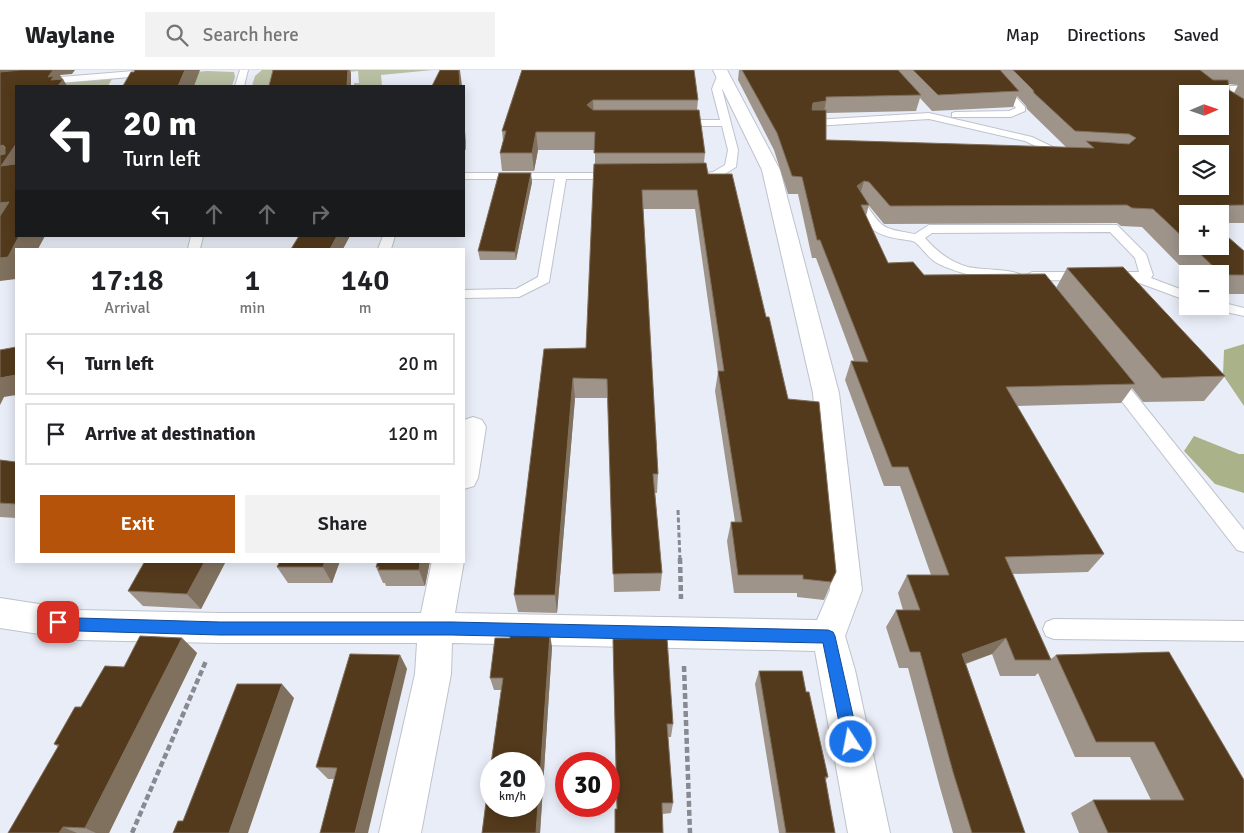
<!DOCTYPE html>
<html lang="en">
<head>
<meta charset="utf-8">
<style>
  body { margin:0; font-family:Signika,sans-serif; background:#f2f2f2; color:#202124; height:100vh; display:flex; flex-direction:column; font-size:19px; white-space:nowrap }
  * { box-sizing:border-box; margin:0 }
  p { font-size:16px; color:#757577 }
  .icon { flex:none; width:28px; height:28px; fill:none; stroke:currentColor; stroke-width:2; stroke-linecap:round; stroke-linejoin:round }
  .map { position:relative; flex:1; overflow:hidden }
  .panel { position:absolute; left:15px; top:178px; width:450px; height:315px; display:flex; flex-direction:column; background:#fff; border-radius:0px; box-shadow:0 2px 12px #0003 }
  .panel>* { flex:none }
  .hud { position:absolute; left:15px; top:15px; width:450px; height:152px; border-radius:0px; box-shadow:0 2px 12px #0003; background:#202124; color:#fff; overflow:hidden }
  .needle { width:32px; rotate:88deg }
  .controls { position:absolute; left:1179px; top:15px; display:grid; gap:10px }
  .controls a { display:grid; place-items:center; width:50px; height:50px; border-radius:0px; background:#fff; box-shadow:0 2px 12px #0003; font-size:25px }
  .speed { position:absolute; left:480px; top:682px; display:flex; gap:10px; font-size:25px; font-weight:700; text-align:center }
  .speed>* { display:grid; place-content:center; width:65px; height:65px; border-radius:50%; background:#fff; box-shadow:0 2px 12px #0003; line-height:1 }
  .speed small { font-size:12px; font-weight:400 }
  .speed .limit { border:8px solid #d22; background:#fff; color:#111 }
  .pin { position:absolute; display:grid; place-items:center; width:42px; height:42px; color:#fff; margin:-21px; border-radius:10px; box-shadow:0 2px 8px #0006 }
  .me { position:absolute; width:55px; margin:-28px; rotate:349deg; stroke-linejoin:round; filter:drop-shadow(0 0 4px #0008) }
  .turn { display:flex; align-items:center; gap:18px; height:105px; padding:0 25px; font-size:22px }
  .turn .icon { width:65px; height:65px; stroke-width:2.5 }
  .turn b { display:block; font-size:35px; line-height:42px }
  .lanes { display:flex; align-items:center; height:48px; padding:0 25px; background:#0003; justify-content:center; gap:25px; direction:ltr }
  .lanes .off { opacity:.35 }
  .eta { display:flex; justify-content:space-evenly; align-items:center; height:85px; text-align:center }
  .eta b { font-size:30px; font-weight:600; line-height:35px }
  .action { display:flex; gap:10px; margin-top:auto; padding:10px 25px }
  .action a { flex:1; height:58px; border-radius:0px; background:#b45309; color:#fff; font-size:20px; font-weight:600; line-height:58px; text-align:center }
  .action a+a { background:#f2f2f2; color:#202124 }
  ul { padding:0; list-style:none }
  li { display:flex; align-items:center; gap:15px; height:62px; margin:0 10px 8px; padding:0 15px; border:2px solid #e0e0e0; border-radius:0px }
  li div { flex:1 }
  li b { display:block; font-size:19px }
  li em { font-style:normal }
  header { display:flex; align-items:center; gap:30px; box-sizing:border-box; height:70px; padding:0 25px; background:#fff; border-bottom:1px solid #e0e0e0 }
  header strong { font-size:24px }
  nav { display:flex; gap:28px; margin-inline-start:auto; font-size:18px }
  .search { width:350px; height:45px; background:#f2f2f2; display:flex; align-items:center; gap:12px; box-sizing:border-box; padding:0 18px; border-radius:0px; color:#757577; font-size:19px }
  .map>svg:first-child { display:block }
  .green { fill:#b8bfa3 }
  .forest { fill:#aab28a }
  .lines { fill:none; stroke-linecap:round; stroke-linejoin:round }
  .service-casing { stroke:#bec2cc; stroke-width:2 }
  .minor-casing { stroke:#bec2cc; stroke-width:2 }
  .path-far1 { stroke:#888a92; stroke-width:3; stroke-dasharray:5 2.5; stroke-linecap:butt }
  .path { stroke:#888a92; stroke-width:4.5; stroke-dasharray:6 3; stroke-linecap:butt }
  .service { fill:#fff; fill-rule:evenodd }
  .minor { fill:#fff; fill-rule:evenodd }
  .wall { fill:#9e948a; fill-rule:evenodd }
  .shaded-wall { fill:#80705e }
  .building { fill:#533a1c; stroke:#80705e; fill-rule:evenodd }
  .route { fill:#1a73e8; stroke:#114b97 }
</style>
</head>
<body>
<header>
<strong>Waylane</strong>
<div class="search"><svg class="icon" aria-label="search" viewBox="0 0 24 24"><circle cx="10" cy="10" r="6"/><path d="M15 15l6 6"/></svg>Search here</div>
<nav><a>Map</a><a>Directions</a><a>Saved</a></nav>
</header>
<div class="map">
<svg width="1244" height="763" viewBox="0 0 1244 763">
  <rect width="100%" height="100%" fill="#e9edf7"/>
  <g class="green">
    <path d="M262 0H311L274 16H252L255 6Z"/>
    <path d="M330 0H433L381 5 382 16H354V13H359L358 1 329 4Z"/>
    <path d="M207 1 234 2 235 7 232 16H122L127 8Z"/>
    <path d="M112 9 108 16H28Z"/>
  </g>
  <g class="forest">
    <path d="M1244 274V336L1223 305 1224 280Z"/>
    <path d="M1194 366 1239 384H1244V423L1215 414 1184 381Z"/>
  </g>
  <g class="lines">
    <defs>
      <g id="service">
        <path d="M146 0H182L178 3 0 18V12Z"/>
        <path d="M240 0H248L244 16H235Z"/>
        <path d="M982 0H991L1025 37V41L1011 47H952V43L955 42 1009 41 1016 38Z"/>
        <path d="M722 1 726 4 722 19 738 80 736 97 720 107 690 109 688 107 690 105 713 102 725 95 728 80 722 56H679L674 53 679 50H720L712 19 718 4Z"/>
        <path d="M929 43 1032 67 1057 79 1071 81 1072 83 1067 86 1055 85 1025 71 929 49 814 56 809 53 814 50Z"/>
        <path d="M464 103H618L624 106 618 109H566L549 212 519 227 464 228V220L516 219 538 207 555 109H464Z"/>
        <path d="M860 130 864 131C883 160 882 158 915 164L929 155H1117L1146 184 1153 205 1151 208 1188 222V231L1134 211 1032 210 1025 206 1032 202H1139L1135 188 1110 162 932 163 925 168C937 182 950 192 968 197 980 200 1016 199 1022 206 1011 219 947 201 934 191 927 186 922 178 915 172 911 170 905 170 900 169 874 165 866 157 854 134Z"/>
        <path d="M191 166H203L200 179H188Z"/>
        <path d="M383 166H395L391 179H378Z"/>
        <path d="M1220 232 1244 238V246L1212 239 1210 236H1220Z"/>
        <path d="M1112 302 1118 303 1244 460V482L1237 480 1106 311 1104 307 1106 303Z"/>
        <path d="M1054 549 1244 551V571L1054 569 1046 566 1043 559 1046 552Z"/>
      </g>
      <g id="minor">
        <path d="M713 0H727L780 100 839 323 862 520 845 566 855 600 890 763H848L815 581 452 573 451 604 421 763H379L415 604 417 573H220L78 570 0 558V528L78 540 220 543H421L432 491H464L455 543 817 550 830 520 813 323 762 100Z"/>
        <path d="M1210 16H1244V24L1205 23 1203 20 1205 17Z"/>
        <path d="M473 347 482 350 486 357 478 408 474 416 464 419V350Z"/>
      </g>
    </defs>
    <use href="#service" class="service-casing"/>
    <use href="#minor" class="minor-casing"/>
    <path class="path-far1" d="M678 440 680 490"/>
    <g class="path">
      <path d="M680 488 681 529"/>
      <path d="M684 596 690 763"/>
      <path d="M132 763 206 591"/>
    </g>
    <use href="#service" class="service"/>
    <use href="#minor" class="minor"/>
  </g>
  <g class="wall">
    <path d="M522 0 698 30 697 40 705 83 704 93 766 247 836 502 824 530 797 527V523H734L727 471 731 452H735L715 321 718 302 695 139H643L658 404 657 423H655L662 503 660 521 614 522 608 328H575L557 543 518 542 514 525 544 279 586 278 595 94V80H538L534 101H502L500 83 503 71 502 61Z"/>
    <path d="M739 0H1244V153H1220V144H1188V176H1220L1244 181V224H1220V204H1188L1142 157 1121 156 1117 153 884 154 866 132 869 135 866 146 888 193 924 205 1056 218 1067 198 1225 306 1204 331 1143 332 1132 318 1121 333 1017 336 1104 484 1088 502 1012 504 1051 589 1056 585 1169 582 1244 763H1079L1071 743 1093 730H1151L1130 687H1075L1038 603 1035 606H1000L992 584 966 594 1025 763H953L939 714 908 598H899L886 557 896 540H903L898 523 907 505H931L900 416H884L845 310 851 291H854L816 188H812L798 124H788L774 80 738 10ZM1228 14 1238 15 1234 23 1229 20ZM1017 26 1026 36 1027 39 1067 78 826 70V43L916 41 920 28 932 41 1013 37Z"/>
    <path d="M464 44 466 80 464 79Z"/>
    <path d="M532 112 516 190H480L478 181Z"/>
    <path d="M0 390 16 392V448L0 447Z"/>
    <path d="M145 491H226L201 539 143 536 128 521Z"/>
    <path d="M340 491 332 513H288L277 497Z"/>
    <path d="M430 491 425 516H386L385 513H383L376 497Z"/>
    <path d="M182 568 197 583 109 763H8L58 677 54 674 81 637 124 597Z"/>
    <path d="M613 569 673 654 671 667H668L673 733 671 743 663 744 617 739Z"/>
    <path d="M552 577 540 763H482L501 620H494L490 608Z"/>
    <path d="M400 585 407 599 334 709H328L316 697Z"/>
    <path d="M759 601 806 622 828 707 825 711 835 763H779L755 614Z"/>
  </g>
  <g class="shaded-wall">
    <path d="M0 0H75L72 4 60 5 63 10V9L67 16H53L0 10Z"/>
    <path d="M185 0H200L194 16H178Z"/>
    <path d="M348 0H350L351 3V16H347Z"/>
    <path d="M459 0H460L462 16H460Z"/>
    <path d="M593 30 594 48 587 35Z"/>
    <path d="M826 31 823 48 810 49 813 33Z"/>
    <path d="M464 44 466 80 464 64Z"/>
    <path d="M536 62 538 80 534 101 532 83Z"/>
    <path d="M16 74V111L0 98V76L3 75 9 84Z"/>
    <path d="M531 103 532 112 516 190 515 182Z"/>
    <path d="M864 111 859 128 857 116Z"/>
    <path d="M9 132 0 155V133Z"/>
    <path d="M19 166H45L38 179H16V209L0 211V188Z"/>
    <path d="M337 166H350L343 179H330Z"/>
    <path d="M16 305V325L4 327 0 335V308Z"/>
    <path d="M573 308 575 328 557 543 555 525Z"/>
    <path d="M205 491H226L201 539 187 524Z"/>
    <path d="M325 491H340L332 513 323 497Z"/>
    <path d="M420 491H430L425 516 419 500Z"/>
    <path d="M550 564 552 577 540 763H536Z"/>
    <path d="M182 568 197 583 109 763H96L85 758Z"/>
    <path d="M1006 568 992 584 949 599 962 584Z"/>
    <path d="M400 585 407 599 368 763H355Z"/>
    <path d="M282 614 294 628 248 763H229Z"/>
    <path d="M63 757 77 763H59Z"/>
  </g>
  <g class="building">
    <path d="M21 0H53L48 7 54 6 51 10 63 9 58 16H16V74L1 96 16 94V166H19L8 187 0 188V146L9 132 0 133V85L5 84V77L3 75 0 76V2Z"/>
    <path d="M135 0H185L178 16H123L131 2H134Z"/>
    <path d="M273 0H348L347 16H269Z"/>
    <path d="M440 0H459L460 16H432Z"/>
    <path d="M522 0H694L698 30H593L587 35 593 40H699L705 83H594L595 62H536L532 83H500L506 61H502Z"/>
    <path d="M742 0H898L921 25 826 27V31L813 33 812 40H826V70L1094 78 1086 71 1129 74 1136 68 1129 64 1075 61 1034 23 1033 20 1013 0H1200L1213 10H1228L1229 20 1244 29V135L1193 136 1202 144H1188V172L1153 139 1132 138 1127 135 890 136 869 112 864 111 857 116 869 135H861L888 193 913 192 924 205 1045 204 1135 314 1006 317 1104 484 1005 487 1051 590H1015L1006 568 962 584 1025 763H972L953 702 920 582H910L896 540H920L907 505H949L908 397H892L851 291 868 292 820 170H817L802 107 792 106 777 63ZM1188 24H1220V56H1188ZM1188 84H1220V116H1188Z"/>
    <path d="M913 0H1000L1019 21 938 25Z"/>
    <path d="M706 93 708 104H732L766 247H769L788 329 819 332 836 502 831 512 803 509V505H738L731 452H742L718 301H724L697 120H642L658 404H653L662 503 613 504 607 309 573 308 555 525H514L544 279 586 278 594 94Z"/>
    <path d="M499 103H531L515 182 478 181Z"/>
    <path d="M1220 160 1244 181V205H1222L1192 176H1220Z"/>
    <path d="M299 166H337L330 179H291Z"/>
    <path d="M1123 197 1225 306 1162 308 1067 198Z"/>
    <path d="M16 277V305L0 308V280Z"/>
    <path d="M0 390 16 392V434L0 433Z"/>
    <path d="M145 491H205L187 524 128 521Z"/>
    <path d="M280 491H325L323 497H277Z"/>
    <path d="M378 491H420L419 500H378L379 497H376Z"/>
    <path d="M510 563 550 564 536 763H482L491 694V736H534V694H491L503 608H490L495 568H510Z"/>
    <path d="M140 566 182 568 85 758 63 757 59 763H8L59 675 54 674 75 637H81L105 596 124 597Z"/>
    <path d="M667 568 673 654H667L673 733H662L663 763H615V739H617L613 569Z"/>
    <path d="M1169 582 1244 710V763H1108L1093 730H1184L1154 672H1096L1056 585Z"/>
    <path d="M350 584 400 585 355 763H320L337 698 316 697Z"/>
    <path d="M759 601H802L806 622H809L828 707H825L835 763H786Z"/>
    <path d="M237 614H282L229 763H173L178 751H183Z"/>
  </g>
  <path class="route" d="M58 545 78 548 220 552H452L828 560 833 562 835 566 859 672 857 678 851 680 846 678 843 672 823 573 452 565H220L78 561 53 556 51 552 53 547Z"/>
</svg>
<div class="controls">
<a><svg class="needle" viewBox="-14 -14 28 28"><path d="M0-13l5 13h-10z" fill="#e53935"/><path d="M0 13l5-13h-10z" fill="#757577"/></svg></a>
<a><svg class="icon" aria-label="layers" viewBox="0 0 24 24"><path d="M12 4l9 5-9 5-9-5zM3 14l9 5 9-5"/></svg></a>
<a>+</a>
<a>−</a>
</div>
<div class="speed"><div>20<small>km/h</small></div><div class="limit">30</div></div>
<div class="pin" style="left:58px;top:552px;background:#d93025"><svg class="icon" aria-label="arrive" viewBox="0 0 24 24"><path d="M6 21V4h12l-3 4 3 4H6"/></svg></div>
<svg class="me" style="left:851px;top:672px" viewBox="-20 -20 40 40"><circle r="17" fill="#1a73e8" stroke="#fff" stroke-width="3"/><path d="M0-11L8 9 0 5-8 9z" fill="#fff"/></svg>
<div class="hud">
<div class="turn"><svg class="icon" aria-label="left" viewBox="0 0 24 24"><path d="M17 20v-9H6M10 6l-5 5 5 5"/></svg><div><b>20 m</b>Turn left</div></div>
<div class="lanes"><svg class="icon" aria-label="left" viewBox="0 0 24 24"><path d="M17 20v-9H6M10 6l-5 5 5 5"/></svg><svg class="icon off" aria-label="ahead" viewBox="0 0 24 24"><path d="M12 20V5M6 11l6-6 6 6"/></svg><svg class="icon off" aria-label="ahead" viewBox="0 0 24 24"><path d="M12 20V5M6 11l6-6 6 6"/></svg><svg class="icon off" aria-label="right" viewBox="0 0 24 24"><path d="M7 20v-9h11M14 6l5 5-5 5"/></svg></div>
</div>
<section class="panel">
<div class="eta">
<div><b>17:18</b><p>Arrival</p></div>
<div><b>1</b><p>min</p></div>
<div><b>140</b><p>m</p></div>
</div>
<ul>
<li><svg class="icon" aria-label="left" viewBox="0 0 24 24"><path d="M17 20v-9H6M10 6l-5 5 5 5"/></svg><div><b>Turn left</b></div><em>20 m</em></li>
<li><svg class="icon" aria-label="arrive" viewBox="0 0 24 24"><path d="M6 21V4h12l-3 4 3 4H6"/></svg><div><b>Arrive at destination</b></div><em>120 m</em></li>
</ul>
<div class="action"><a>Exit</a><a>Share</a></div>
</section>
</div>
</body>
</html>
